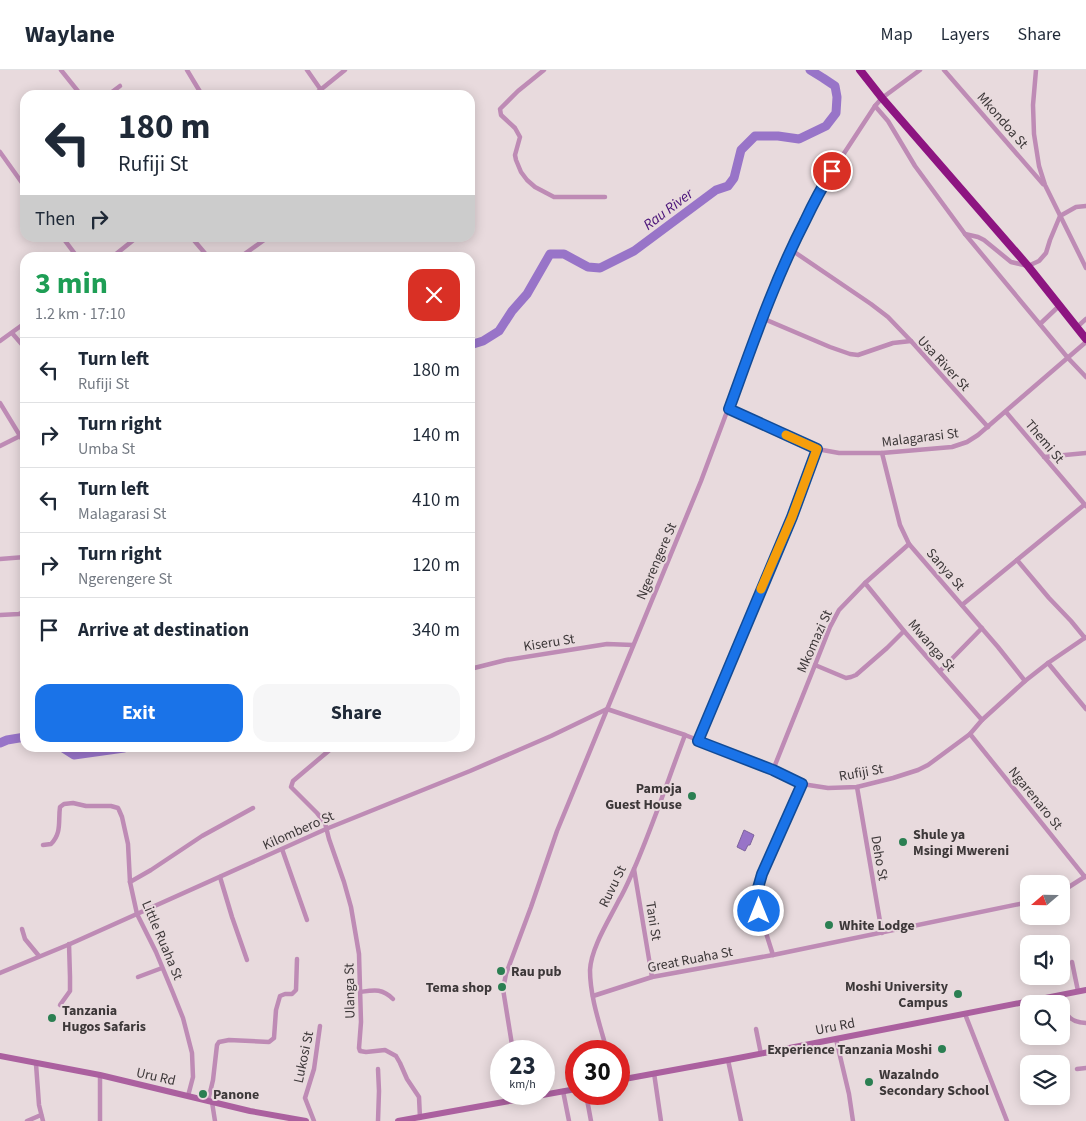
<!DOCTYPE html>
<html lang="en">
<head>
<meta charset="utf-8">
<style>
  body { margin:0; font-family:"Source Sans 3",sans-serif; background:#f6f6f7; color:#1f2937; height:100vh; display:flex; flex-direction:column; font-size:19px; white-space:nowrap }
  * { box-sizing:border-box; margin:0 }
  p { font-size:16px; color:#747a83 }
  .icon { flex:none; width:28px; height:28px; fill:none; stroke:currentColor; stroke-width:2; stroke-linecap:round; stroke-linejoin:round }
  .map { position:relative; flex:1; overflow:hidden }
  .side { position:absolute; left:20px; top:182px; width:455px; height:500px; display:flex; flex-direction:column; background:#fff; border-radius:15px; box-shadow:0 2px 12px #0003 }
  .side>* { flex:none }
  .hud { position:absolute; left:20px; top:20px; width:455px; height:152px; border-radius:15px; box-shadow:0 2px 12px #0003; background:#fff; color:#1f2937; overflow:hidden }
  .needle { width:32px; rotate:250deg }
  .buttons { position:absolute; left:1020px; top:805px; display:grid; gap:10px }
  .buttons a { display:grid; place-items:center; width:50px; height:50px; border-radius:10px; background:#fff; box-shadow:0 2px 12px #0003; font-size:25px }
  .speed { position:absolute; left:490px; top:970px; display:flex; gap:10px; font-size:25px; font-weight:700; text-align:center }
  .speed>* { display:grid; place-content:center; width:65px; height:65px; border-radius:50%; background:#fff; box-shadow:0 2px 12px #0003; line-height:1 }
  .speed small { font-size:12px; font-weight:400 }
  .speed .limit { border:8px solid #d22; background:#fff; color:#111 }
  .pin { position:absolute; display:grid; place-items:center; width:42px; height:42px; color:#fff; margin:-21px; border:2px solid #fff; border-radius:50%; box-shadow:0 1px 5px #0007 }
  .me { position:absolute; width:55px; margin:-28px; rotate:0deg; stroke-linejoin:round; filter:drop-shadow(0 0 4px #0008) }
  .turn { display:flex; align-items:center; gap:18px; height:105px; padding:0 15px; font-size:22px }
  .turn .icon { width:65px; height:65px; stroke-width:2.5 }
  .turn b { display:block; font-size:35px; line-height:42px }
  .then { display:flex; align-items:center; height:48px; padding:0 15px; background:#0003; gap:10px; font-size:19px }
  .round { display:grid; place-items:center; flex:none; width:52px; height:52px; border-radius:15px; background:#f6f6f7 }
  .headline { display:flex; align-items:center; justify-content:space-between; height:85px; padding:0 15px }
  h1 { font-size:30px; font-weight:700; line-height:38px; color:#1e9e55 }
  .cta { display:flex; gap:10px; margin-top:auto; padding:10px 15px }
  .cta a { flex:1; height:58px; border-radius:15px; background:#1a73e8; color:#fff; font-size:20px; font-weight:700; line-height:58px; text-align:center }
  .cta a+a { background:#f6f6f7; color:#1f2937 }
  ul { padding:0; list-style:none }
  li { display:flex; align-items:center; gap:15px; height:65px; padding:0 15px; border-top:1px solid #e0e1e3 }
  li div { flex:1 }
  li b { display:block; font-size:19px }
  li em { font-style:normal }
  header { display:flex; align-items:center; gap:30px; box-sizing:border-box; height:70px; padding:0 25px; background:#fff; border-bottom:1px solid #e0e1e3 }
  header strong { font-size:24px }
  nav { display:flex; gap:28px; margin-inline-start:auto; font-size:18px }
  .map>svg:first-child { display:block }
  .water { fill:#9874c8; stroke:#7d629d }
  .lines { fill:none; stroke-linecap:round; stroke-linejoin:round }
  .river { stroke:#9874c8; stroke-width:9 }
  .street { stroke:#be8bb5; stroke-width:4.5 }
  .secondary { stroke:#ab609f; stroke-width:6 }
  .highway { stroke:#8d1581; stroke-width:8 }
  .route-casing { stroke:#114b97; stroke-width:12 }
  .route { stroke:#1a73e8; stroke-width:9 }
  .slow { stroke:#f59e0b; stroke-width:9 }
  .poi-dot { fill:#2b7f52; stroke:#e8dadd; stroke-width:2 }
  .labels { text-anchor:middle; stroke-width:4; stroke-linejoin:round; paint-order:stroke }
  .street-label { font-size:14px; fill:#3d3839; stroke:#e8dadd }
  .poi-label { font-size:14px; font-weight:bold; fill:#3d3839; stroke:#e8dadd; text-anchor:start }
  .water-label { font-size:15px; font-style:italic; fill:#481178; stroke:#e8dadd }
</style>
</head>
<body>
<header>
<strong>Waylane</strong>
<nav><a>Map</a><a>Layers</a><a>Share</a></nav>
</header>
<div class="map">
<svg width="1086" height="1051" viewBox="0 0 1086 1051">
  <rect width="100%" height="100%" fill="#e8dadd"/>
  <path class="water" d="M744 760 754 765 750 775H748L745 781 737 777Z"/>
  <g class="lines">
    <g class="river">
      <path d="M470 275 483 271 499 261 512 241 527 224 550 184H564L588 197 600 198 634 181 716 120 728 116 734 108 741 80 755 66H778L799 69 826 56 836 43 837 27 835 16 823 8 810 0"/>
      <path d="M0 673 7 670 25 667"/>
      <path d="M63 678 74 685 124 678"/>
    </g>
    <g class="street">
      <path d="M61 0 81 25"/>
      <path d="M187 0 202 25"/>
      <path d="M307 0 321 20"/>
      <path d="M544 0 518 21 500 39 501 45 515 58 520 67 515 85 516 90 521 102 527 110 535 117 554 127H605"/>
      <path d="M944 0 1043 114"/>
      <path d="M1036 0 1033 35 1034 64 1039 96 1045 115 1086 198"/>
      <path d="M108 25 120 16"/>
      <path d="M314 25 345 0"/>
      <path d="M875 36 888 51 915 96 965 164 1068 288 1086 307"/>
      <path d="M0 82 25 117"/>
      <path d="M965 164 978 167 984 170 1011 192 1028 196 1039 191 1046 183 1050 170 1060 146 1076 137 1086 136"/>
      <path d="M63 168 78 188"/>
      <path d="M192 168 209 188"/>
      <path d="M790 179 871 234 888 247 911 271 988 357"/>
      <path d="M111 188 136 168"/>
      <path d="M239 188 267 168"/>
      <path d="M762 248 830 277 850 284 858 285 893 273 911 271"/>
      <path d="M1040 254 1059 236"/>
      <path d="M1077 257 1086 249"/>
      <path d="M12 263 25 278"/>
      <path d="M0 271 25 253"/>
      <path d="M0 333 25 374"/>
      <path d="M729 339 817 379 839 383H882L952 377 967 372 978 365 1086 272"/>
      <path d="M1006 342 1086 436"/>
      <path d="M0 376 20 366"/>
      <path d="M882 383 900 455 909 474 998 577 1025 611"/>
      <path d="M1044 387 1086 383"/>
      <path d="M0 489 25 487"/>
      <path d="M1017 490 1049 528 1071 551 1085 568"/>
      <path d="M865 513 904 561 982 650"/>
      <path d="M962 535 1084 435"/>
      <path d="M0 545 19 544 25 542"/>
      <path d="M1048 593 1086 639"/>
      <path d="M815 595 846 608 851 607 856 605 887 578 904 561"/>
      <path d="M470 599 506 590 607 574 633 575"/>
      <path d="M940 601 982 558"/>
      <path d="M970 664 1085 807"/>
      <path d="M699 671 727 600 792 447 817 379"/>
      <path d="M332 678 293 711 291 717 317 743 325 753 329 769 344 812 351 837 359 884 361 952 359 978 360 981 366 982 385 980 396 986 400 993 407 1009 419 1027 420 1048"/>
      <path d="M773 700 815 595 830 557 839 540 865 513 909 474"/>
      <path d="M857 717 882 863"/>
      <path d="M43 775 51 774C62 763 58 751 60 737L64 734 73 733 86 736H111L118 738 119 740 122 747 128 774 130 812 137 844 156 882 173 923 183 948 192 983 193 1007 188 1026"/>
      <path d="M282 779 307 850"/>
      <path d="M634 799 652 907"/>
      <path d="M220 807 232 847 247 890"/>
      <path d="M130 812 151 800 202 766 253 738"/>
      <path d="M1061 822 1086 806"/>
      <path d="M22 859 25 869 39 886"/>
      <path d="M773 885 759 841 756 825 762 804 802 714"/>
      <path d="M1072 892 1078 921"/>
      <path d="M0 903 70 874 326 759 470 701 551 666 607 639 685 665 773 700 802 714 828 718 857 717 893 708 918 700 928 695 970 664 982 650 1025 611 1048 593 1086 567"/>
      <path d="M138 907 162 898"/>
      <path d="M360 922C374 920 382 918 393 929"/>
      <path d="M1061 925C1065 942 1066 952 1086 953"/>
      <path d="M593 926 652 907 773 885 1029 832"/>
      <path d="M60 935 70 921V907L69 874"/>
      <path d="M965 944 1007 1051"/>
      <path d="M756 959 761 984"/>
      <path d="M836 969 849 1024 853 1051"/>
      <path d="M513 981 503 919 506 904 531 837 557 761 701 411 762 248 790 179 822 117 875 36 882 28 920 0"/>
      <path d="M607 981C600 955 590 927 590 900 591 878 609 850 619 830 625 820 629 810 634 799 653 755 668 710 685 665"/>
      <path d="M728 990 741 1051"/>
      <path d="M36 994 39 1035 43 1051"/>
      <path d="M1077 999 1086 998"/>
      <path d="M654 1003 661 1051"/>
      <path d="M563 1021 569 1051"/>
      <path d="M586 1024 591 1051"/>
      <path d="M208 1031 213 1010 217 975 219 972 229 970 269 972 274 968 276 940 280 926 285 924H292L296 920 297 889"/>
      <path d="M212 1032 215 1051"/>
      <path d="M27 1051 41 1045"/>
      <path d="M100 1051V1005"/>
      <path d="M314 1051 305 1028 314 999 320 956"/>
      <path d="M378 1051 379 1021 378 999"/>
    </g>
    <g class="secondary">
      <path d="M0 986 100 1005 250 1041 306 1051"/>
      <path d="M619 1010 728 990 1086 920"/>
      <path d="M398 1051 576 1019"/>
    </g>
    <path class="highway" d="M860 0 882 28 1028 196 1086 269"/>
  </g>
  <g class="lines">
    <defs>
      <path id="route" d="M759 841 756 825 762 804 802 714 773 700 698 671 792 447 817 379 729 339C752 276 774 211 805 151 813 134 822 117 832 101"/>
    </defs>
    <use href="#route" class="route-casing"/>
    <use href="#route" class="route"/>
    <path class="slow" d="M761 519 792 447 817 379 786 365"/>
  </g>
  <g class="poi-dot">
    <circle cx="692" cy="726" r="5"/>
    <circle cx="903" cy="772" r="5"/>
    <circle cx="829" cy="855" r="5"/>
    <circle cx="501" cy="901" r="5"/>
    <circle cx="502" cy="917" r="5"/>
    <circle cx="958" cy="924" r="5"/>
    <circle cx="52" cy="948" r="5"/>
    <circle cx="942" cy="979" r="5"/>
    <circle cx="869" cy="1012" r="5"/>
    <circle cx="203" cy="1024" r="5"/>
  </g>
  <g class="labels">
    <g class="street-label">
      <text transform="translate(1003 50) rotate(49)" y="5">Mkondoa St</text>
      <text transform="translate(944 293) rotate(47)" y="5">Usa River St</text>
      <text transform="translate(920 367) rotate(-7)" y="5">Malagarasi St</text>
      <text transform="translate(1045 371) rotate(50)" y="5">Themi St</text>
      <text transform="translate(656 491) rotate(-67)" y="5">Ngerengere St</text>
      <text transform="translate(946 499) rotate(49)" y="5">Sanya St</text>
      <text transform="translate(814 571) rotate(-66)" y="5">Mkomazi St</text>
      <text transform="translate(549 572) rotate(-9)" y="5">Kiseru St</text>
      <text transform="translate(932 575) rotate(49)" y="5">Mwanga St</text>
      <text transform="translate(861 702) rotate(-10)" y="5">Rufiji St</text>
      <text transform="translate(1036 728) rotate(51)" y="5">Ngarenaro St</text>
      <text transform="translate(298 760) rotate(-24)" y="5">Kilombero St</text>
      <text transform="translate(880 788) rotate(80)" y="5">Deho St</text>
      <text transform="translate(612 816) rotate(-64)" y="5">Ruvu St</text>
      <text transform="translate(654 851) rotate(81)" y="5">Tani St</text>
      <text transform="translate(163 870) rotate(67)" y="5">Little Ruaha St</text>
      <text transform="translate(690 889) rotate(-11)" y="5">Great Ruaha St</text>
      <text transform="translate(349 921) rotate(-91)" y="5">Ulanga St</text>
      <text transform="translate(835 956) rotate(-11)" y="5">Uru Rd</text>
      <text transform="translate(303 987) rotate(-78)" y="5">Lukosi St</text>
      <text transform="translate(156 1006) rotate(13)" y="5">Uru Rd</text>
    </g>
    <g class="poi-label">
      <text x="682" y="723" text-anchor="end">Pamoja<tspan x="682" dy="16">Guest House</tspan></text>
      <text x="913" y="769">Shule ya<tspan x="913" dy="16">Msingi Mwereni</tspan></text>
      <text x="839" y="860">White Lodge</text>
      <text x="511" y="906">Rau pub</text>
      <text x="948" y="921" text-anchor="end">Moshi University<tspan x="948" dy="16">Campus</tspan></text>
      <text x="492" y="922" text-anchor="end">Tema shop</text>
      <text x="62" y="945">Tanzania<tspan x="62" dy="16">Hugos Safaris</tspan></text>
      <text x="932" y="984" text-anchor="end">Experience Tanzania Moshi</text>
      <text x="879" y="1009">Wazalndo<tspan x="879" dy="16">Secondary School</tspan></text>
      <text x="213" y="1029">Panone</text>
    </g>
    <g class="water-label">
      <text transform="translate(668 139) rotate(-37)" y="5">Rau River</text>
    </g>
  </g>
</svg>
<div class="buttons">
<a><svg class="needle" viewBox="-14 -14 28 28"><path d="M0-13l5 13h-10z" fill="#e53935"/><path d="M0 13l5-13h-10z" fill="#747a83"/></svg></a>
<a><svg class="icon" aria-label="sound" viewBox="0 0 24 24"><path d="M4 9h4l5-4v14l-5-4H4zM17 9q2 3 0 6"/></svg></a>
<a><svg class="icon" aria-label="search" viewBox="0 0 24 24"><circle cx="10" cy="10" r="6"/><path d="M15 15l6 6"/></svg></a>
<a><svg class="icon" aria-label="layers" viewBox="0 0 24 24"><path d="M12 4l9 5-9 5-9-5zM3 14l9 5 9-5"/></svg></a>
</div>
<div class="speed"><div>23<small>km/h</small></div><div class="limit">30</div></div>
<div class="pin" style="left:832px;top:101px;background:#d93025"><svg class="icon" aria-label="arrive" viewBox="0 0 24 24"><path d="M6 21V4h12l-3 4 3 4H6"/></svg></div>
<svg class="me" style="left:759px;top:841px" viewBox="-20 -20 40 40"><circle r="17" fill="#1a73e8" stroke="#fff" stroke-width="3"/><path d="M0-11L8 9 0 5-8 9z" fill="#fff"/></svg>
<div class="hud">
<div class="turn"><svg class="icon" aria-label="left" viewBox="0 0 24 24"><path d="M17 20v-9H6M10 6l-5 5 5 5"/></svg><div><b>180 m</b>Rufiji St</div></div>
<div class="then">Then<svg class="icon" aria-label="right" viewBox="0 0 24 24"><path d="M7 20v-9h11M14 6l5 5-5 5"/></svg></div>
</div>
<section class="side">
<div class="headline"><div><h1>3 min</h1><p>1.2 km · 17:10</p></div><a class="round" style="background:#d93025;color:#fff"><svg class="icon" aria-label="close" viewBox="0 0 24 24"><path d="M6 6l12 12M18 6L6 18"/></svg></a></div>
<ul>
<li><svg class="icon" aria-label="left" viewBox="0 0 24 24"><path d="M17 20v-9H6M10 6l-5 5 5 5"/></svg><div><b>Turn left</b><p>Rufiji St</p></div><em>180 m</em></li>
<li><svg class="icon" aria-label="right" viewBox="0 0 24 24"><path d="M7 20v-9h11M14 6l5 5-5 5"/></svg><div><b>Turn right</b><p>Umba St</p></div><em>140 m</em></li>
<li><svg class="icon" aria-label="left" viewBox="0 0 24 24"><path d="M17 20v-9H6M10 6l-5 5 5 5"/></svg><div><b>Turn left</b><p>Malagarasi St</p></div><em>410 m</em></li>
<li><svg class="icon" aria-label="right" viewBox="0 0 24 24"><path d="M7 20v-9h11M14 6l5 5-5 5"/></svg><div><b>Turn right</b><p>Ngerengere St</p></div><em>120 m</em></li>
<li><svg class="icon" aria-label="arrive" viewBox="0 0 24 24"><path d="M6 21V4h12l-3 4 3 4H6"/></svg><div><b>Arrive at destination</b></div><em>340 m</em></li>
</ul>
<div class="cta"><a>Exit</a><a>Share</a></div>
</section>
</div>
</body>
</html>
